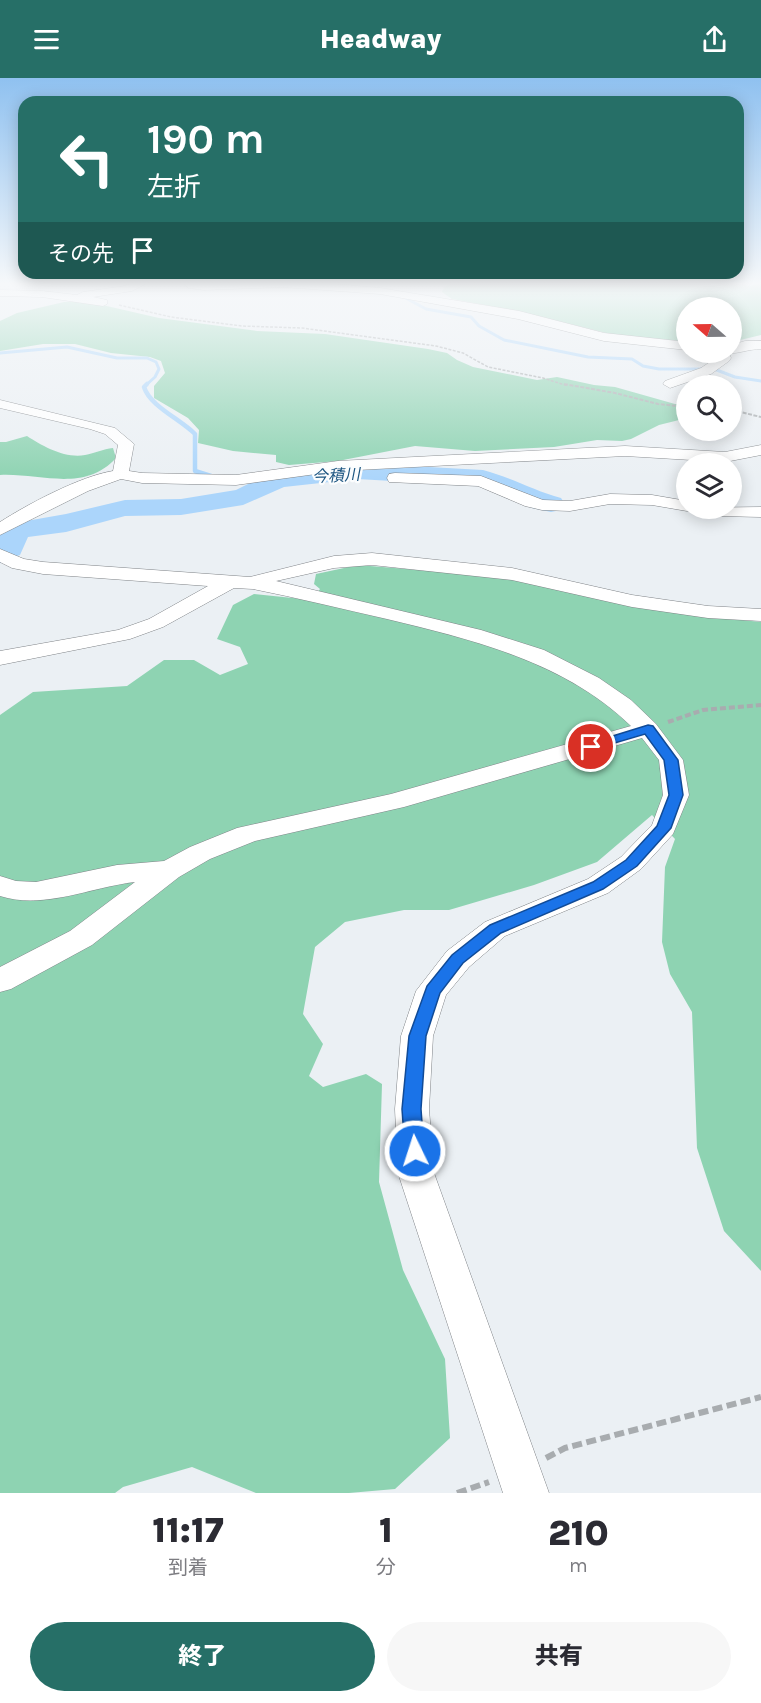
<!DOCTYPE html>
<html lang="ja">
<head>
<meta charset="utf-8">
<style>
  body { margin:0; font-family:Karla,"Noto Sans JP",sans-serif; background:#f7f7f7; color:#2b2b33; height:100vh; display:flex; flex-direction:column; font-size:22px; white-space:nowrap }
  * { box-sizing:border-box; margin:0 }
  p { font-size:20px; color:#7c7c81 }
  .icon { flex:none; width:33px; height:33px; fill:none; stroke:currentColor; stroke-width:2; stroke-linecap:round; stroke-linejoin:round }
  .map { position:relative; height:1415px; overflow:hidden }
  .side { display:flex; flex-direction:column; background:#fff; flex:1 }
  .side>* { flex:none }
  .guide { position:absolute; left:18px; top:18px; width:726px; height:183px; border-radius:18px; box-shadow:0 3px 15px #0003; background:#266f67; color:#fff; overflow:hidden }
  .needle { width:39px; rotate:290deg }
  .fabs { position:absolute; left:676px; top:219px; display:grid; gap:12px }
  .fabs a { display:grid; place-items:center; width:66px; height:66px; border-radius:50%; background:#fff; box-shadow:0 3px 15px #0003; font-size:30px }
  .pin { position:absolute; display:grid; place-items:center; width:51px; height:51px; color:#fff; margin:-26px; border:3px solid #fff; border-radius:50%; box-shadow:0 2px 6px #0007 }
  .me { position:absolute; width:66px; margin:-33px; rotate:356deg; stroke-linejoin:round; filter:drop-shadow(0 0 4px #0008) }
  .turn { display:flex; align-items:center; gap:21px; height:126px; padding:0 30px; font-size:27px }
  .turn .icon { width:78px; height:78px; stroke-width:2.5 }
  .turn b { display:block; font-size:42px; line-height:51px }
  .then { display:flex; align-items:center; height:57px; padding:0 30px; background:#0003; gap:12px; font-size:22px }
  .eta { display:flex; justify-content:space-evenly; align-items:center; height:102px; text-align:center }
  .eta b { font-size:36px; font-weight:800; line-height:42px }
  .button { display:flex; gap:12px; margin-top:auto; padding:12px 30px }
  .button a { flex:1; height:69px; border-radius:36px; background:#266f67; color:#fff; font-size:24px; font-weight:800; line-height:69px; text-align:center }
  .button a+a { background:#f7f7f7; color:#2b2b33 }
  header { display:flex; justify-content:space-between; align-items:center; height:78px; padding:0 30px; background:#266f67; color:#fff; font-size:27px; font-weight:800 }
  .map>svg:first-child { display:block }
  .green { fill:#8ed3b2 }
  .lines { fill:none; stroke-linecap:round; stroke-linejoin:round }
  .stream-far1 { stroke:#abd5fb; stroke-width:3 }
  .stream { stroke:#abd5fb; stroke-width:4.5 }
  .river { fill:#abd5fb; fill-rule:evenodd }
  .minor-casing { stroke:#808488; stroke-width:1 }
  .path-far3 { stroke:#a8acaf; stroke-width:1.5; stroke-dasharray:3 1.5; stroke-linecap:butt }
  .path-far2 { stroke:#a8acaf; stroke-width:2; stroke-dasharray:4 1.5; stroke-linecap:butt }
  .path-far1 { stroke:#a8acaf; stroke-width:4; stroke-dasharray:6 3; stroke-linecap:butt }
  .path { stroke:#a8acaf; stroke-width:6; stroke-dasharray:10 4.5; stroke-linecap:butt }
  .minor { fill:#fff; fill-rule:evenodd }
  .route { fill:#1a73e8; stroke:#114b97; stroke-width:1.5 }
  .labels { text-anchor:middle; stroke-width:4.5; stroke-linejoin:round; paint-order:stroke }
  .far-water-label { font-size:16px; font-style:italic; fill:#1c5581; stroke:#fbfdfe }
</style>
</head>
<body>
<header><svg class="icon" aria-label="menu" viewBox="0 0 24 24"><path d="M4 6h16M4 12h16M4 18h16"/></svg>Headway<svg class="icon" aria-label="share" viewBox="0 0 24 24"><path d="M12 15V3M7 8l5-5 5 5M5 13v7h14v-7"/></svg></header>
<div class="map">
<svg width="761" height="1415" viewBox="0 0 761 1415">
  <rect width="100%" height="100%" fill="#ebf0f4"/>
  <g class="green">
    <path d="M455 204H738L748 208 761 206V257L732 264V230H687V264L645 262 610 256 522 234 452 221 442 214 444 209Z"/>
    <path d="M85 223 159 240 257 253 325 256 428 271 447 275 457 282 473 289 537 302 557 299 594 307 615 309 675 326H687V340L659 347 631 361 622 363 597 362 554 369 475 373 415 368 338 383 289 387 276 384V377L233 373 198 365 199 352 188 340 154 320V308L165 295 161 283 150 279 111 275 75 266H43L0 273V243L17 235 64 224Z"/>
    <path d="M27 358C42 368 66 381 85 377 95 375 103 371 113 370L116 380C84 415 41 395 0 397V364H6Z"/>
    <path d="M358 487 503 499 682 536 761 544V1193L724 1153 697 1070 692 934 670 896 662 864 665 789 675 761 652 737 597 784 534 807 449 832H404L345 844 315 869 303 936 323 966 309 998 323 1009 366 996 382 1006 379 1104 403 1192 445 1281 450 1360 395 1411 349 1415H256L192 1389 123 1409 115 1415H0V637L33 614 127 608 164 582H194L220 597 248 586 240 569 217 561 233 527 254 516 312 522 320 511 314 506 316 496Z"/>
  </g>
  <g class="lines">
    <g class="stream-far1">
      <path d="M400 217 426 231 471 239 479 248 504 262 588 279 632 281 643 288 659 291H714L735 299 761 303"/>
      <path d="M0 275 67 269 117 280H147L156 284 159 291 155 299 145 308"/>
    </g>
    <g class="stream">
      <path d="M147 306 144 309C150 328 180 341 195 356V393L211 398"/>
      <path d="M260 397 265 403H275"/>
    </g>
    <path class="river" d="M357 385 483 392C510 399 534 413 561 420L565 426 561 432 551 434 532 430 481 408 357 401 284 409 243 427 181 437 125 438 66 454 28 459 20 477 0 485V453L9 446 66 436 125 422 181 421 236 412 266 397 297 390Z"/>
    <defs>
      <g id="minor">
        <path d="M134 204H149L132 213 93 219 107 222V226L103 228 42 219 0 218V212L42 213 77 217 83 214 125 208Z"/>
        <path d="M181 204H312L380 210 519 233 604 255 687 264V272L604 263 518 241 380 216 283 209 204 212 189 210Z"/>
        <path d="M761 263V271C749 271 738 276 729 275L731 280 729 283 711 296 670 310 663 306 665 303 701 290 716 280V274H732V267L745 263Z"/>
        <path d="M0 322 115 350 134 366 129 393 142 395 236 397 338 383 625 368 725 374 761 367V377L725 384 625 378 338 393 236 407 142 405 121 401 88 413 0 457V444C28 426 81 398 113 393L118 367 105 356 90 351 0 330Z"/>
        <path d="M395 395 481 398 543 422 570 423 610 416 652 417 687 423V430L761 429V439L718 438 693 432 687 433 652 427 610 426 570 433 542 432 525 428 478 408 389 404 387 400 389 396Z"/>
        <path d="M0 471 24 481 43 484 250 499 334 478 372 475 512 490 632 517 708 528 761 531V543L708 540 632 529 512 502 372 487 334 490 276 503 481 552 544 572 599 600 631 622 656 646 683 682 689 717 673 756 641 791 608 815 505 858 469 889 446 917 433 958 429 1031 434 1095 549 1415H503L398 1095 395 1031 401 958 416 913 447 873 485 844 588 801 621 779 652 747 663 717 659 682 642 660 404 729 255 763 210 781 179 799 92 867 11 911 0 914V889L70 853 135 804C91 809 44 832 0 818V798L16 803 36 804 117 787 164 783 190 769 237 750 391 716 631 648C565 584 474 562 387 541 343 531 298 520 253 511L234 510 163 549 130 561 0 587V573L118 552 149 541 208 508 43 496 12 490 0 484Z"/>
      </g>
    </defs>
    <use href="#minor" class="minor-casing"/>
    <path class="path-far3" d="M119 227 171 239 242 248 302 250 436 268 463 275 488 289 543 300 568 308"/>
    <g class="path-far2">
      <path d="M564 306 615 315 658 326 687 329"/>
      <path d="M732 332 761 339"/>
    </g>
    <path class="path-far1" d="M668 644 703 632 761 627"/>
    <g class="path">
      <path d="M546 1380 565 1370 761 1319"/>
      <path d="M457 1415 489 1404"/>
    </g>
    <use href="#minor" class="minor"/>
  </g>
  <linearGradient id="sky" x2="0" y2="1"><stop stop-color="#8fc1f0"/><stop offset="0.51" stop-color="#f6f8fa"/><stop offset="1" stop-color="#f6f8fa" stop-opacity="0"/></linearGradient>
  <rect width="761" height="402" fill="url(#sky)"/>
  <path class="route" d="M648 647 653 648 678 682 683 717 671 750 637 788 603 811 501 855 463 885 440 915 426 958 421 1031 424 1073 421 1079 415 1081 408 1079 405 1073 402 1031 409 958 427 908 452 877 490 847 593 804 626 782 657 748 669 717 664 682 645 656 591 672 585 669 587 666Z"/>
  <g class="labels">
    <g class="far-water-label">
      <text transform="translate(336 397) rotate(-3)" y="6">今積川</text>
    </g>
  </g>
</svg>
<div class="fabs">
<a><svg class="needle" viewBox="-14 -14 28 28"><path d="M0-13l5 13h-10z" fill="#e53935"/><path d="M0 13l5-13h-10z" fill="#7c7c81"/></svg></a>
<a><svg class="icon" aria-label="search" viewBox="0 0 24 24"><circle cx="10" cy="10" r="6"/><path d="M15 15l6 6"/></svg></a>
<a><svg class="icon" aria-label="layers" viewBox="0 0 24 24"><path d="M12 4l9 5-9 5-9-5zM3 14l9 5 9-5"/></svg></a>
</div>
<div class="pin" style="left:591px;top:669px;background:#d93025"><svg class="icon" aria-label="arrive" viewBox="0 0 24 24"><path d="M6 21V4h12l-3 4 3 4H6"/></svg></div>
<svg class="me" style="left:415px;top:1073px" viewBox="-20 -20 40 40"><circle r="17" fill="#1a73e8" stroke="#fff" stroke-width="3"/><path d="M0-11L8 9 0 5-8 9z" fill="#fff"/></svg>
<div class="guide">
<div class="turn"><svg class="icon" aria-label="left" viewBox="0 0 24 24"><path d="M17 20v-9H6M10 6l-5 5 5 5"/></svg><div><b>190 m</b>左折</div></div>
<div class="then">その先<svg class="icon" aria-label="arrive" viewBox="0 0 24 24"><path d="M6 21V4h12l-3 4 3 4H6"/></svg></div>
</div>
</div>
<section class="side">
<div class="eta">
<div><b>11:17</b><p>到着</p></div>
<div><b>1</b><p>分</p></div>
<div><b>210</b><p>m</p></div>
</div>
<div class="button"><a>終了</a><a>共有</a></div>
</section>
</body>
</html>
